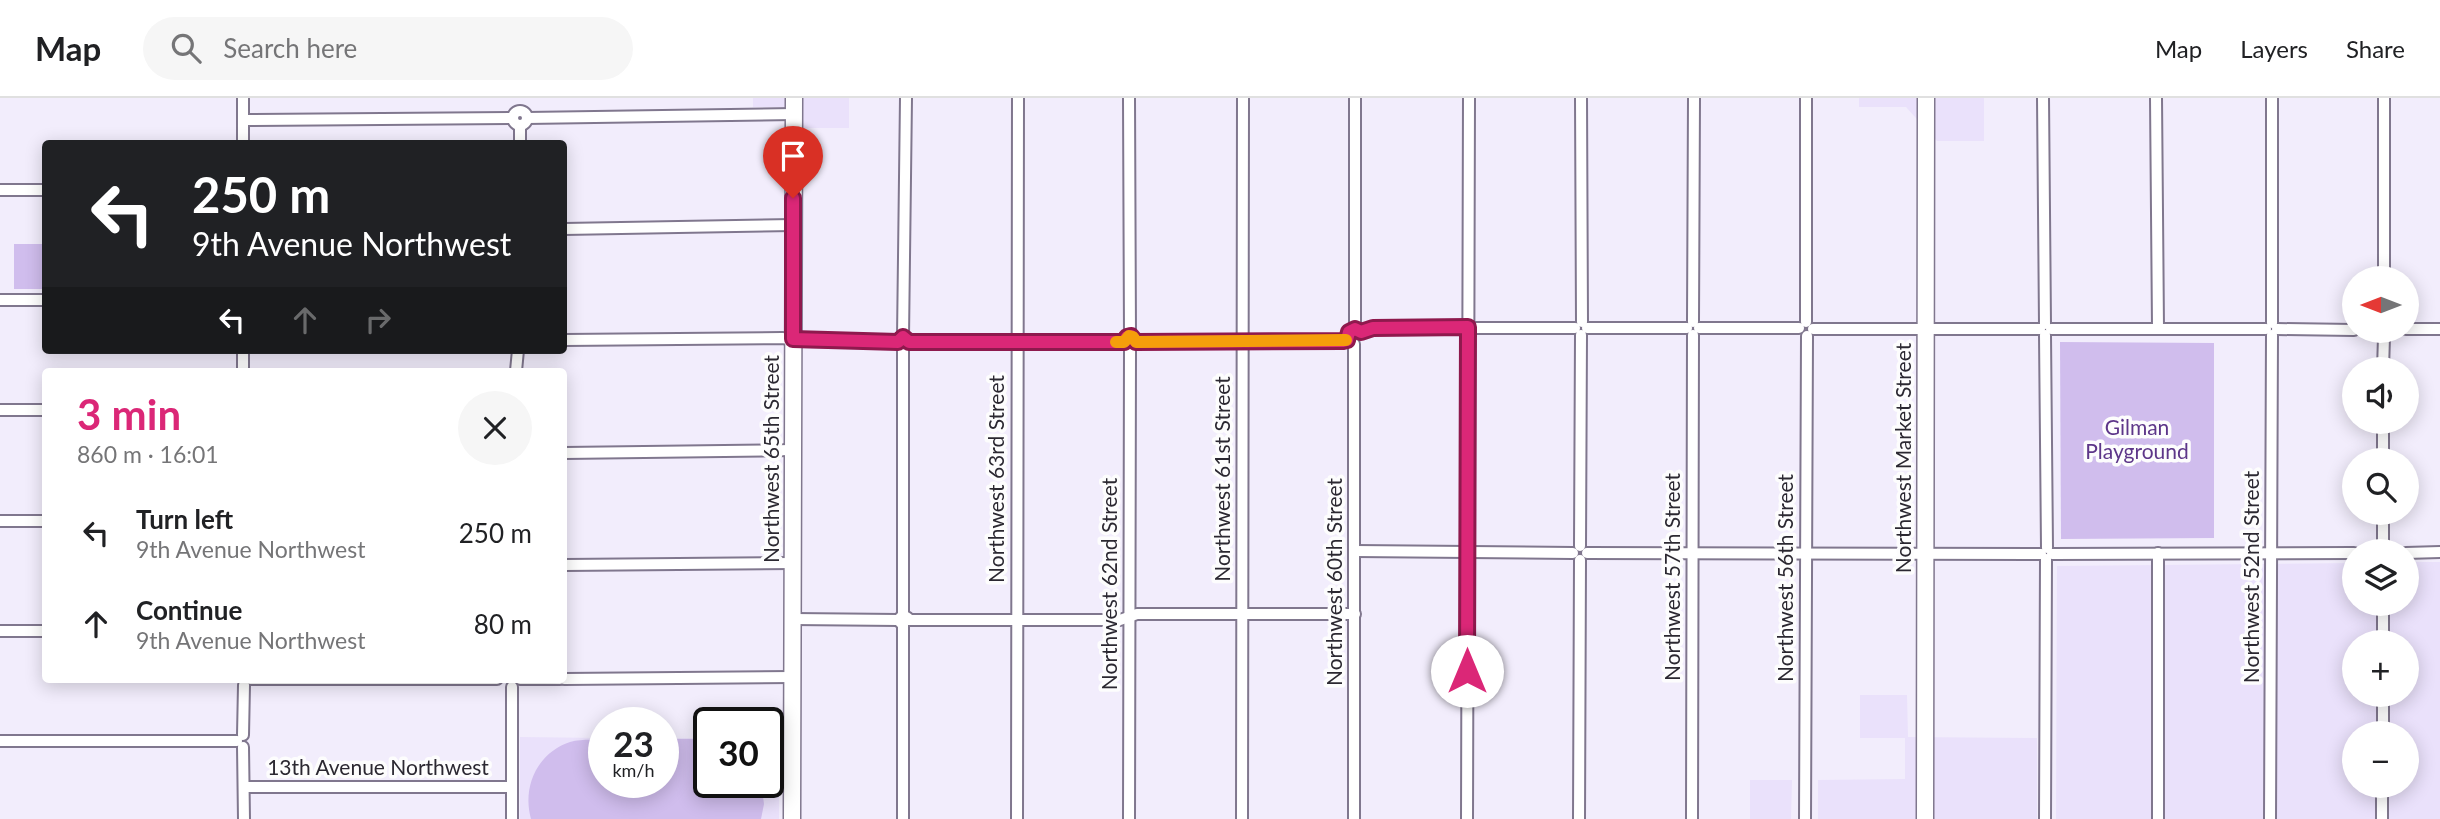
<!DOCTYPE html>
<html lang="en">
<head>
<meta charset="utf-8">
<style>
  body { margin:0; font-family:Lato,sans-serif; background:#f6f6f6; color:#202124; height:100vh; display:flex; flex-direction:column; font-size:26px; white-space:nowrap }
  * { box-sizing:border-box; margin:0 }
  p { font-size:23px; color:#757577 }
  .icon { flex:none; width:38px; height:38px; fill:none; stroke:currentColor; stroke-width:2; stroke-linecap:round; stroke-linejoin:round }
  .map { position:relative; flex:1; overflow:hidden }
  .panel { position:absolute; left:42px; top:270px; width:525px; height:315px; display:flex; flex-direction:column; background:#fff; border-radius:7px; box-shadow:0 4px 18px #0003 }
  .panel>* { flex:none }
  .hud { position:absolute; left:42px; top:42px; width:525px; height:214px; border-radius:7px; box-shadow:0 4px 18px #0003; background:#202124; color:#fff; overflow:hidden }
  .needle { width:46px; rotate:270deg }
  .buttons { position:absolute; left:2342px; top:168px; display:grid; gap:14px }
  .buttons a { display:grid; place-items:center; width:77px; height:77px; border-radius:50%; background:#fff; box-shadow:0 4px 18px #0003; font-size:35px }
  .speed { position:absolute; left:588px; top:609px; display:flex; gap:14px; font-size:35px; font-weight:700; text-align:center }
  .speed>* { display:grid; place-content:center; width:91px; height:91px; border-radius:50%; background:#fff; box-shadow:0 4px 18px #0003; line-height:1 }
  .speed small { font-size:18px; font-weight:400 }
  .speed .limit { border:4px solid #111; border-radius:10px; background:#fff; color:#111 }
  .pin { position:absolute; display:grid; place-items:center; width:60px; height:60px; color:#fff; margin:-72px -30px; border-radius:50% 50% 50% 0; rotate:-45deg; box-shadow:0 0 7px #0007 }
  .pin .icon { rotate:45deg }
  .me { position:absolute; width:77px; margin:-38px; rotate:0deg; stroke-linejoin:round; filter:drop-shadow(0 0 5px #0008) }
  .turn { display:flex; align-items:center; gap:24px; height:147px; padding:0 35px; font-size:32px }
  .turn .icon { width:91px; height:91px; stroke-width:2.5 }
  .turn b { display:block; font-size:49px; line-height:60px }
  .lanes { display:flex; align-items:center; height:66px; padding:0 35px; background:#0003; justify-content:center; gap:35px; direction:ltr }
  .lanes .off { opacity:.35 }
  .round { display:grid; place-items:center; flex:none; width:74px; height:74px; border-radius:37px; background:#f6f6f6 }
  .head { display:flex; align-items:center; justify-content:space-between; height:119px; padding:0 35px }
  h1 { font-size:42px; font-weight:700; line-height:52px; color:#db2777 }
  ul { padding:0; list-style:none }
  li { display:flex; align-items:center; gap:21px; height:91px; padding:0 35px }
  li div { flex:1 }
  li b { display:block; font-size:26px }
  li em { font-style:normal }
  header { display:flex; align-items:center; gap:42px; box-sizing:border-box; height:98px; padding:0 35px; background:#fff; border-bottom:2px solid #e0e0e0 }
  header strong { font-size:33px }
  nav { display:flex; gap:38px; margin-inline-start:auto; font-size:24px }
  .search { width:490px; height:63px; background:#f6f6f6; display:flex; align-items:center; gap:18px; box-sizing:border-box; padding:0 24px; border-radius:38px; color:#757577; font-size:26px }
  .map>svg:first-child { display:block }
  .built { fill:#eae1fb; fill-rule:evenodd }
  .green { fill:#d0bded }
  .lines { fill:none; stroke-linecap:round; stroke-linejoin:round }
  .street-casing { stroke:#80778e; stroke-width:14 }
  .secondary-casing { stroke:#80778e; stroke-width:19 }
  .street { stroke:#fff; stroke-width:10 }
  .secondary { stroke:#fff; stroke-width:16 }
  .route-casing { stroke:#8e194d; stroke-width:18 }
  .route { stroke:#db2777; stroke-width:12 }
  .slow { stroke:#f59e0b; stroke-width:12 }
  .labels { text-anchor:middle; stroke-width:7; stroke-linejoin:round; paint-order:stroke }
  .park-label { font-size:21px; fill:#5d3689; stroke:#fdfdfd }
  .street-label { font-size:21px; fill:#2b2831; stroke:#fdfdfd }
</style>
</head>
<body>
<header>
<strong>Map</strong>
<div class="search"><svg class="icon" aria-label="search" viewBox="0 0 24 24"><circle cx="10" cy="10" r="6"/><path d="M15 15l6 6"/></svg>Search here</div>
<nav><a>Map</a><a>Layers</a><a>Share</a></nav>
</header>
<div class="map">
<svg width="2440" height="721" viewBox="0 0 2440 721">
  <rect width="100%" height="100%" fill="#f2edfc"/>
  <g class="built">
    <path d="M753 0H849V30H803V9H753Z"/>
    <path d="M1859 0H1984V43H1937L1906 9H1859Z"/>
    <path d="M2406 464H2440V721H2056L2057 468 2354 465V506H2406ZM2354 544H2406V597H2354ZM2354 635H2406V688H2354Z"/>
    <path d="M1860 597H1907L1908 639 2037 640V721H1818V682L1905 681V640H1860Z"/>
    <path d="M520 639 604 640V684H663V640H709V684H768V640H779V721H520Z"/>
    <path d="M1750 682H1792L1791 721H1750Z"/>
  </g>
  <g class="green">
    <rect x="14" y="146" width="31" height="45"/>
    <path d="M2060 244 2214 245V440L2061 441Z"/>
    <path d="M663 641H709V684H761L764 706 761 721H531C522 689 537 655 570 644 581 641 593 642 604 642V684H663Z"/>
  </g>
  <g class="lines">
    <defs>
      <g id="street">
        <path d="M243 0V46"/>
        <path d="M1129 0 1130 238"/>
        <path d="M1581 0 1582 224"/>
        <path d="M2043 0 2045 226"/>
        <path d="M2156 0 2158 229"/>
        <path d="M2272 0V225"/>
        <circle cx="520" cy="20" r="7"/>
        <path d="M527 20 794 16"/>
        <path d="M243 22 513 20"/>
        <path d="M520 27V46"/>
        <path d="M0 92H46"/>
        <path d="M564 131 793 127"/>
        <path d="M2384 180V0"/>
        <path d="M0 202H46"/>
        <path d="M1693 224 1694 0"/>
        <path d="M1806 224V0"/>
        <path d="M1587 230H1687"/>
        <path d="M1699 230H1799"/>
        <path d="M1355 231V0"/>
        <path d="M1813 231H2040"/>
        <path d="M2051 231H2266"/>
        <path d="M2277 231 2354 232"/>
        <path d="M2406 231H2440"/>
        <path d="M2377 233 2380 238 2385 239 2391 233"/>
        <path d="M1361 234 1373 230H1575"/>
        <path d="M2045 237 2047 450"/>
        <path d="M903 239 906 0"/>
        <path d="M564 242 782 240 803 243 898 244"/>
        <path d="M909 244H1124"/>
        <path d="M1136 244 1347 242"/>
        <path d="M1354 246V721"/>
        <path d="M243 252V273"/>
        <path d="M2383 271 2384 239"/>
        <path d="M516 273 518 252"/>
        <path d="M0 312H46"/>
        <path d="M2383 324V362"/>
        <path d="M564 355 793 352"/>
        <path d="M2383 415V453"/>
        <path d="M0 423H46"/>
        <path d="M1580 448 1581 237"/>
        <path d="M1355 453 1573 455"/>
        <path d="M1587 455 2041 456"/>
        <path d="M2406 455 2440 454"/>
        <path d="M2052 456 2354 455"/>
        <path d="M564 467 793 465"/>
        <path d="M903 517V249"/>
        <path d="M793 521 898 522"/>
        <path d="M908 522H1120L1137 516H1355"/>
        <path d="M0 533H46"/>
        <path d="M2383 544V506"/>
        <path d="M250 581H497"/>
        <path d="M520 581H560"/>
        <path d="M564 581 792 579"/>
        <path d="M512 589V721"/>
        <path d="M2383 635V597"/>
        <path d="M243 637 244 587"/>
        <path d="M0 643H237"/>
        <path d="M243 649 244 721"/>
        <path d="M244 689H512"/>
        <path d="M903 721V527L898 522 903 517 908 520"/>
        <path d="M1017 721 1018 0"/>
        <path d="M1129 721 1130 251"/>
        <path d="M1242 721 1243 0"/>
        <path d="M1467 721 1469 0"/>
        <path d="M1579 721 1580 462"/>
        <path d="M1692 721 1693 237"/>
        <path d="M1805 721 1807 238"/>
        <path d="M2045 721 2046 461"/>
        <path d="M2158 721V455"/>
        <path d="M2270 721 2272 237"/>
        <path d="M2382 721V688"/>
      </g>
      <g id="secondary">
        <path d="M792 721 794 0"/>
        <path d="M1925 721 1926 0"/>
      </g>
    </defs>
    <use href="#street" class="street-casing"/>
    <use href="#secondary" class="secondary-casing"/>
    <use href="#street" class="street"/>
    <use href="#secondary" class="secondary"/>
  </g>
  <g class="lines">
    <defs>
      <path id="route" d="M793 100V241L898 244 903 239 909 244H1124L1127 239 1131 238 1136 244 1343 243 1347 242 1349 234 1355 231 1361 234 1373 230 1468 229 1467 573"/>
    </defs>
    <use href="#route" class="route-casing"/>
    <use href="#route" class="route"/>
    <path class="slow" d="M1116 244H1124L1129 238 1133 239 1136 244 1346 242"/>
  </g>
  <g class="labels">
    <g class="park-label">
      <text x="2137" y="337">Gilman<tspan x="2137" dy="24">Playground</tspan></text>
    </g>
    <g class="street-label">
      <text transform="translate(1904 360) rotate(-90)" y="7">Northwest Market Street</text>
      <text transform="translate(772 361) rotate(-90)" y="7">Northwest 65th Street</text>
      <text transform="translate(997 381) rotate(-90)" y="7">Northwest 63rd Street</text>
      <text transform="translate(1223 381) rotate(-90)" y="7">Northwest 61st Street</text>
      <text transform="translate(1673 479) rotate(-90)" y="7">Northwest 57th Street</text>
      <text transform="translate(2252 479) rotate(-90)" y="7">Northwest 52nd Street</text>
      <text transform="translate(1786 480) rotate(-90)" y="7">Northwest 56th Street</text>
      <text transform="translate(1335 484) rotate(-90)" y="7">Northwest 60th Street</text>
      <text transform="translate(1110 486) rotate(-90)" y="7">Northwest 62nd Street</text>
      <text x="378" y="677">13th Avenue Northwest</text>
    </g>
  </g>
</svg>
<div class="buttons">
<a><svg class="needle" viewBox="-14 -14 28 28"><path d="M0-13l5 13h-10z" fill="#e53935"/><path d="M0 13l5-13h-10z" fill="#757577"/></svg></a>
<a><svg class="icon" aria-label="sound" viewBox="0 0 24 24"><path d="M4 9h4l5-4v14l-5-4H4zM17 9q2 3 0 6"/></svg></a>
<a><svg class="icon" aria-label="search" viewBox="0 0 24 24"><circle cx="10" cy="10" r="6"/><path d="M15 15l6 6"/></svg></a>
<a><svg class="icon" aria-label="layers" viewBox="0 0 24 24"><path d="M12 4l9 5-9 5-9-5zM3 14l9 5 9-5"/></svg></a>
<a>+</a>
<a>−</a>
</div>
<div class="speed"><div>23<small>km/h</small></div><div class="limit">30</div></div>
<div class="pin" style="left:793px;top:100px;background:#d93025"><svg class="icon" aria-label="arrive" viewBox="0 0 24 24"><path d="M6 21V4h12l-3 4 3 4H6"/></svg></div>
<svg class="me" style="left:1467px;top:573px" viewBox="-20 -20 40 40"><circle r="19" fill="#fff"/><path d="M0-13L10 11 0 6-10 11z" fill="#db2777"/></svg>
<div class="hud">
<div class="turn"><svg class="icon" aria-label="left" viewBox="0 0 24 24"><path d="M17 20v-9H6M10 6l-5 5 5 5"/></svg><div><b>250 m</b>9th Avenue Northwest</div></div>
<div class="lanes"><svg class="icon" aria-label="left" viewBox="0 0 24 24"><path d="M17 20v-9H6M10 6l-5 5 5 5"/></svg><svg class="icon off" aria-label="ahead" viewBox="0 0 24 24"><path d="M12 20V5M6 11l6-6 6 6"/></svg><svg class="icon off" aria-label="right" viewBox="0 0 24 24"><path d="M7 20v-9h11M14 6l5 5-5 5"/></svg></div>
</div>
<section class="panel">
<div class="head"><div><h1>3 min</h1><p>860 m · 16:01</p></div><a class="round"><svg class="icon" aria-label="close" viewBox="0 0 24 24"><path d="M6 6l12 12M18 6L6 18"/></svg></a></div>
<ul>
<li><svg class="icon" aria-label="left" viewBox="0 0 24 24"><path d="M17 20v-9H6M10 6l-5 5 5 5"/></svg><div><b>Turn left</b><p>9th Avenue Northwest</p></div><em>250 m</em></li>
<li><svg class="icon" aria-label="ahead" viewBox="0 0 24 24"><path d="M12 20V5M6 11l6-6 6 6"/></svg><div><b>Continue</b><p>9th Avenue Northwest</p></div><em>80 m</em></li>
</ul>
</section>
</div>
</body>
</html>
